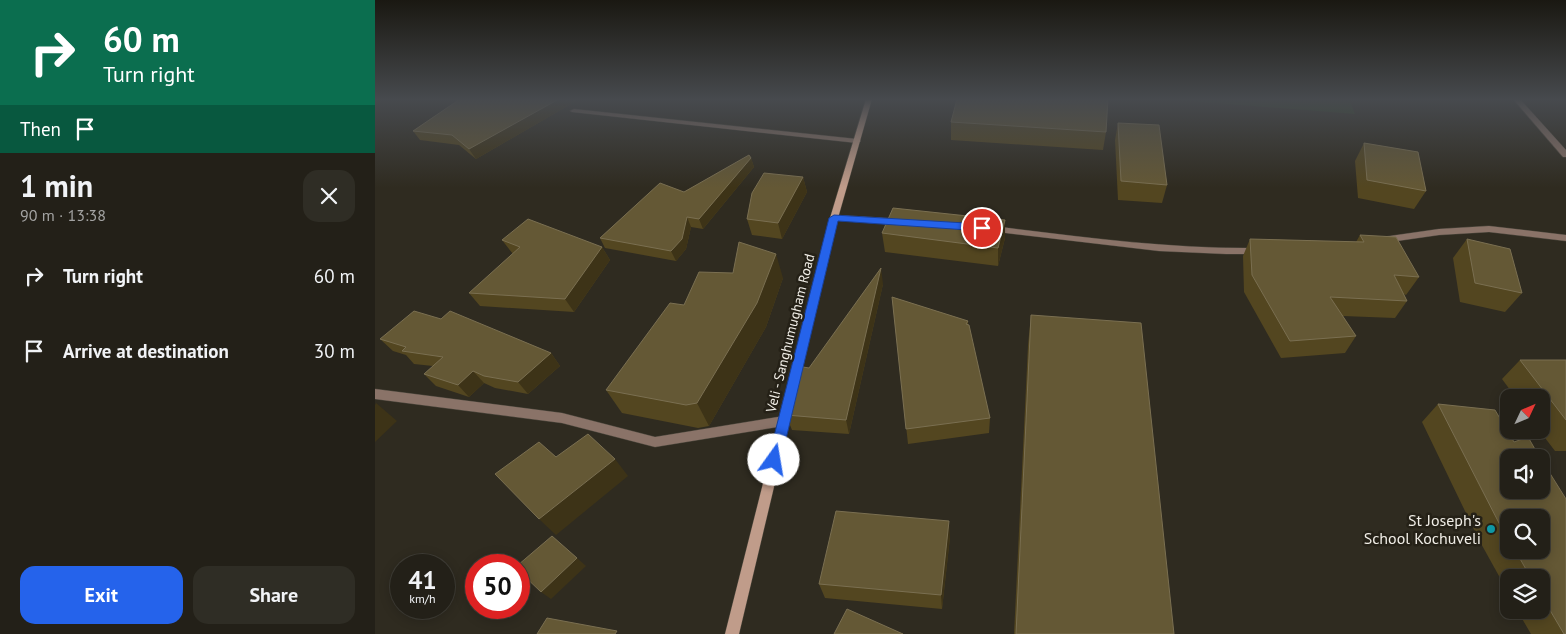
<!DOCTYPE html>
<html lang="en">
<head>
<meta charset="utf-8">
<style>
  body { margin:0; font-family:"PT Sans",sans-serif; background:#2f2d25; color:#f1f3f6; height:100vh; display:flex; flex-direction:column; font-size:19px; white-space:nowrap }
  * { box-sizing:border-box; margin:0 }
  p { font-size:16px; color:#a3a3a2 }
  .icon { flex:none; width:28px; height:28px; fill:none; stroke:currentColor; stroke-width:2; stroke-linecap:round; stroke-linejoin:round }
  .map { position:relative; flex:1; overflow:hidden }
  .panel { display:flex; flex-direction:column; background:#232018; width:375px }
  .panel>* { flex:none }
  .top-card { background:#0b6e4f; color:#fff; overflow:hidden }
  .needle { width:32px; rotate:46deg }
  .controls { position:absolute; left:1125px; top:389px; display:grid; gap:10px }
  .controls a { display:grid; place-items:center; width:50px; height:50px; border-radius:10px; background:#232018; box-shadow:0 2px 12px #0003,0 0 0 1px #403e37; font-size:25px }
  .speed { position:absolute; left:15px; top:554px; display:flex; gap:10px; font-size:25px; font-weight:700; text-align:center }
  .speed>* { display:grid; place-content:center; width:65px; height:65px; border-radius:50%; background:#232018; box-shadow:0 2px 12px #0003,0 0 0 1px #403e37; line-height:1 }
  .speed small { font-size:12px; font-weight:400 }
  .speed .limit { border:8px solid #d22; background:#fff; color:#111 }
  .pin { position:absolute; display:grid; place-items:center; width:42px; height:42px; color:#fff; margin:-21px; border:2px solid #fff; border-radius:50%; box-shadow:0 1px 5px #0007 }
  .me { position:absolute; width:55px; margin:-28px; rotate:13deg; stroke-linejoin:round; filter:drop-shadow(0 0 4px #0008) }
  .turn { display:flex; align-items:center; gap:18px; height:105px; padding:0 20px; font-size:22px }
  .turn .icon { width:65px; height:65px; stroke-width:2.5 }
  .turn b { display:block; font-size:35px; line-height:42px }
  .then { display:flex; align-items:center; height:48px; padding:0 20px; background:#0003; gap:10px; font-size:19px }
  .round { display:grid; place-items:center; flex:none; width:52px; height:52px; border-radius:15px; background:#2f2d25 }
  .head { display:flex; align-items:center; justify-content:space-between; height:85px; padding:0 20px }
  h1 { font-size:30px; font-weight:700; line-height:38px }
  .primary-button { display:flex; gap:10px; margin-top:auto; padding:10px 20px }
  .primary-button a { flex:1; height:58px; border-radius:15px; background:#2563eb; color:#fff; font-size:20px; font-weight:700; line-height:58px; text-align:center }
  .primary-button a+a { background:#2f2d25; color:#f1f3f6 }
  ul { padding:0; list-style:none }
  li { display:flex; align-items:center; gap:15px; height:75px; padding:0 20px }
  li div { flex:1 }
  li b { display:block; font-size:19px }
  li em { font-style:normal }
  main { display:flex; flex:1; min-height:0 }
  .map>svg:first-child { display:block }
  .green { fill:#2d4421 }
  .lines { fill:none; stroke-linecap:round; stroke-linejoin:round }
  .street-casing { stroke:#4a463c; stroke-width:1 }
  .secondary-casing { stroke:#4a463c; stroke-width:1 }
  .street { fill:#8a7368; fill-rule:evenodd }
  .secondary { fill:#c09c8a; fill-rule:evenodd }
  .wall { fill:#534620; fill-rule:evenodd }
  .shaded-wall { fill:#3d3317 }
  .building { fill:#645835; stroke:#7a6f51 }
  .route { fill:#2563eb; stroke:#184099 }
  .culture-dot { fill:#0f9aa8; stroke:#252117; stroke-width:2 }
  .labels { text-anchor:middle; stroke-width:5; stroke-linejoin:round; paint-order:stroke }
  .street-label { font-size:14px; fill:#f1eee7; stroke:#252117 }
  .near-poi-label { font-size:16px; fill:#f1eee7; stroke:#252117; text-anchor:end }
</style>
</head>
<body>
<main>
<section class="panel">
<div class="top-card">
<div class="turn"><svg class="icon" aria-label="right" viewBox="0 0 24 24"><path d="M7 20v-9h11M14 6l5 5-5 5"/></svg><div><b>60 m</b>Turn right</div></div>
<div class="then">Then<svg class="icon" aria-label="arrive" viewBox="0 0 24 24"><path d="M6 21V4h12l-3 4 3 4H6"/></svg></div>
</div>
<div class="head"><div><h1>1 min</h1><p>90 m · 13:38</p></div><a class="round"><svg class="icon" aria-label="close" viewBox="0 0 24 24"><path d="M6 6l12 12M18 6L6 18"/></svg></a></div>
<ul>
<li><svg class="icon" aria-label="right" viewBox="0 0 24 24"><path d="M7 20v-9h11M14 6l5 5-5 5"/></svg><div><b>Turn right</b></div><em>60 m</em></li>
<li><svg class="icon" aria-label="arrive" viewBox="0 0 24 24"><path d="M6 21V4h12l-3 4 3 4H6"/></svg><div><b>Arrive at destination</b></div><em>30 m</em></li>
</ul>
<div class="primary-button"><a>Exit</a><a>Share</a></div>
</section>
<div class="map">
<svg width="1191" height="634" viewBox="0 0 1191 634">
  <rect width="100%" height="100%" fill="#2f2b20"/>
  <path class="green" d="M789 99H974L980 114Z"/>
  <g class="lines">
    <defs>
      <g id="street">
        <path d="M1138 99H1145L1191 150V157H1188Z"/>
        <path d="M199 109 482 139 486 141 482 143 197 112 195 111Z"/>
        <path d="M459 215 526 219 530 222 526 225 456 220 455 218 456 216Z"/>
        <path d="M617 226C706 237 794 249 884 248L889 251 884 254H851L784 251 614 231 613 229Z"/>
        <path d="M1114 226 1191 235V241L1114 232 1064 235 1008 243 1004 240 1008 237 1064 229Z"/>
        <path d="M0 389 187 413 280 437 409 416 413 418 415 421 413 424 409 426 280 447 187 423 0 399Z"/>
      </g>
      <path id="secondary" d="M491 99H497L463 218 364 634H350L455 218Z"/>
    </defs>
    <use href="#street" class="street-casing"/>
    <use href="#secondary" class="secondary-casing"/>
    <use href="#street" class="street"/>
    <use href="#secondary" class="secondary"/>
  </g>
  <g class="wall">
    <path d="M85 99H199L201 101 101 159 84 145 45 140 38 131Z"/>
    <path d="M576 122 731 132 728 150 576 140Z"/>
    <path d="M743 123 792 185 787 203 743 200 740 140Z"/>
    <path d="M989 143 1051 191 1039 209 983 198 980 161Z"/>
    <path d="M376 158 379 167 328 229 316 227 311 249 301 261 230 248 225 238 309 192Z"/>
    <path d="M428 177 432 192 407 239 377 235 372 219Z"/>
    <path d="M630 220V238L623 266 510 252 507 233Z"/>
    <path d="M985 235 1044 277 1031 295 1029 294 1032 301 1020 318 968 316 981 336 970 353 906 358 869 292 868 256 875 239 981 242Z"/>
    <path d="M1092 239 1147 293 1130 312 1085 302 1078 258Z"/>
    <path d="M127 240 227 247 235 260 199 312 105 306 94 293 138 254Z"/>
    <path d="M408 278 391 327 334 426 323 428 247 413 231 390 309 305Z"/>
    <path d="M508 284 474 434 417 430 411 415 434 368Z"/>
    <path d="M517 297 593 321V325L615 418 614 433 533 444Z"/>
    <path d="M656 315 799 634H639L653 345Z"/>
    <path d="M5 339 176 353 185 366 153 394 120 388 109 383 94 397 61 386 49 374 58 366 39 364 31 355 18 351Z"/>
    <path d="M1145 360H1191V451H1180L1164 430H1166V398H1141L1127 379Z"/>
    <path d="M1063 404 1139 442 1191 634H1156L1142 610H1166V578H1134V594L1104 540 1047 422ZM1134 518 1166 550H1134Z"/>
    <path d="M575 537 567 609 450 598 444 584Z"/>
  </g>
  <g class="shaded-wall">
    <path d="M184 99H199L201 101 101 159 94 149Z"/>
    <path d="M376 158 379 167 328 229 324 219Z"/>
    <path d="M428 177 432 192 407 239 403 223Z"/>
    <path d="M312 217 316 227 311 249 301 261 296 251Z"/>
    <path d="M630 220V238L623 266V248Z"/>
    <path d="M227 247 235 260 199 312 190 299Z"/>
    <path d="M401 254 408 278 391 327 334 426 322 403Z"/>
    <path d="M506 268 508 284 474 434 471 420Z"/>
    <path d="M176 353 185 366 153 394 143 382Z"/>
    <path d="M98 371 109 383 94 397 83 385Z"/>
    <path d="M1 403 22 421 0 442V405Z"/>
    <path d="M240 459 253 476 181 535 164 519Z"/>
    <path d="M574 521 575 537 567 609 566 595Z"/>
    <path d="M202 558 211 566 176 599 166 592Z"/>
  </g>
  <g class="building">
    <path d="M85 99H184L94 149 77 135 38 131Z"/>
    <path d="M582 99H733L731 132 576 122Z"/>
    <path d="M743 123 784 125 792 185 746 181Z"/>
    <path d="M989 143 1043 152 1051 191 992 180Z"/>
    <path d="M374 155 376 158 324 219 312 217 307 239 296 251 225 238 285 183 309 192Z"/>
    <path d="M389 173 428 177 403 223 372 219 377 193Z"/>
    <path d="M518 208 630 220 623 248 507 233Z"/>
    <path d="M153 219 227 247 190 299 94 293 145 247 127 240Z"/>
    <path d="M985 235 1021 237 1044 277 1019 275 1032 301 955 297 981 336 915 341 877 275 875 239 989 242Z"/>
    <path d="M1092 239 1135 249 1147 293 1100 283Z"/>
    <path d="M364 242 401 254 382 303 322 403 311 405 231 390 295 303 309 305 324 272 358 273Z"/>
    <path d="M506 268 471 420 411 415 428 367 434 368Z"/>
    <path d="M517 297 593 321 591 324 594 325 615 418 531 429Z"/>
    <path d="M39 311 66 319 75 311 176 353 143 382 109 376 98 371 83 385 49 374 68 357 27 351 31 347 5 339Z"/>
    <path d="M656 315 766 323 799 634H641Z"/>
    <path d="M1145 360H1191V420Z"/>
    <path d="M1063 404 1120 410 1139 442 1153 437 1165 458H1134V490H1166V459L1191 499V634H1189L1166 595V578H1156L1140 550H1166V518H1134V539L1125 525Z"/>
    <path d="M213 434 240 459 164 519 120 474 164 442 181 457Z"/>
    <path d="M461 511 574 521 566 595 444 584Z"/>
    <path d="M177 536 202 558 166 592 144 571 143 565Z"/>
    <path d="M472 609 528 634H459Z"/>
    <path d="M172 618 242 631 240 634H162Z"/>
  </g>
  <linearGradient id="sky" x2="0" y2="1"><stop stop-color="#1a1812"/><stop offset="0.53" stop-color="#474a4e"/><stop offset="1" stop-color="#474a4e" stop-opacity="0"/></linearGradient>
  <rect width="1191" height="188" fill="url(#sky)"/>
  <path class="route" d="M459 215 607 224 612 228 607 231 463 221 406 460 404 464 399 466 395 464 393 460 454 218Z"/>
  <circle class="culture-dot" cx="1116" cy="529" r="5"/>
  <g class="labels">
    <g class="street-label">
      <text transform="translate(415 333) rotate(-76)" y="5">Veli - Sanghumugham Road</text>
    </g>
    <g class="near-poi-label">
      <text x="1106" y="526">St Joseph's<tspan x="1106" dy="18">School Kochuveli</tspan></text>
    </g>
  </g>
</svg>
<div class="controls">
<a><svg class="needle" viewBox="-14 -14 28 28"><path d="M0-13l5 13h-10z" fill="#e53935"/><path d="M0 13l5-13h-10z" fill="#a3a3a2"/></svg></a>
<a><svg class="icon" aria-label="sound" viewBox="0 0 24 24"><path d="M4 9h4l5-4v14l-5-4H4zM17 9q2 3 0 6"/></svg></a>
<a><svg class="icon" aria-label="search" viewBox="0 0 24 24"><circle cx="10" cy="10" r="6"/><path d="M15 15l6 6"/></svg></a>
<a><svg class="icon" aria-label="layers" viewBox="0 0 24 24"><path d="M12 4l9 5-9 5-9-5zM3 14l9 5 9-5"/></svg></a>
</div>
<div class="speed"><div>41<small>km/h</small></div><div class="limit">50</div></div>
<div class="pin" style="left:607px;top:228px;background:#d93025"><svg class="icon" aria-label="arrive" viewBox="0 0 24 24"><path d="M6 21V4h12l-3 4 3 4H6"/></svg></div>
<svg class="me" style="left:399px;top:460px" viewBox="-20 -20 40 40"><circle r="19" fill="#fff"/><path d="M0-13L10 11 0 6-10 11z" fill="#2563eb"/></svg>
</div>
</main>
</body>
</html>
